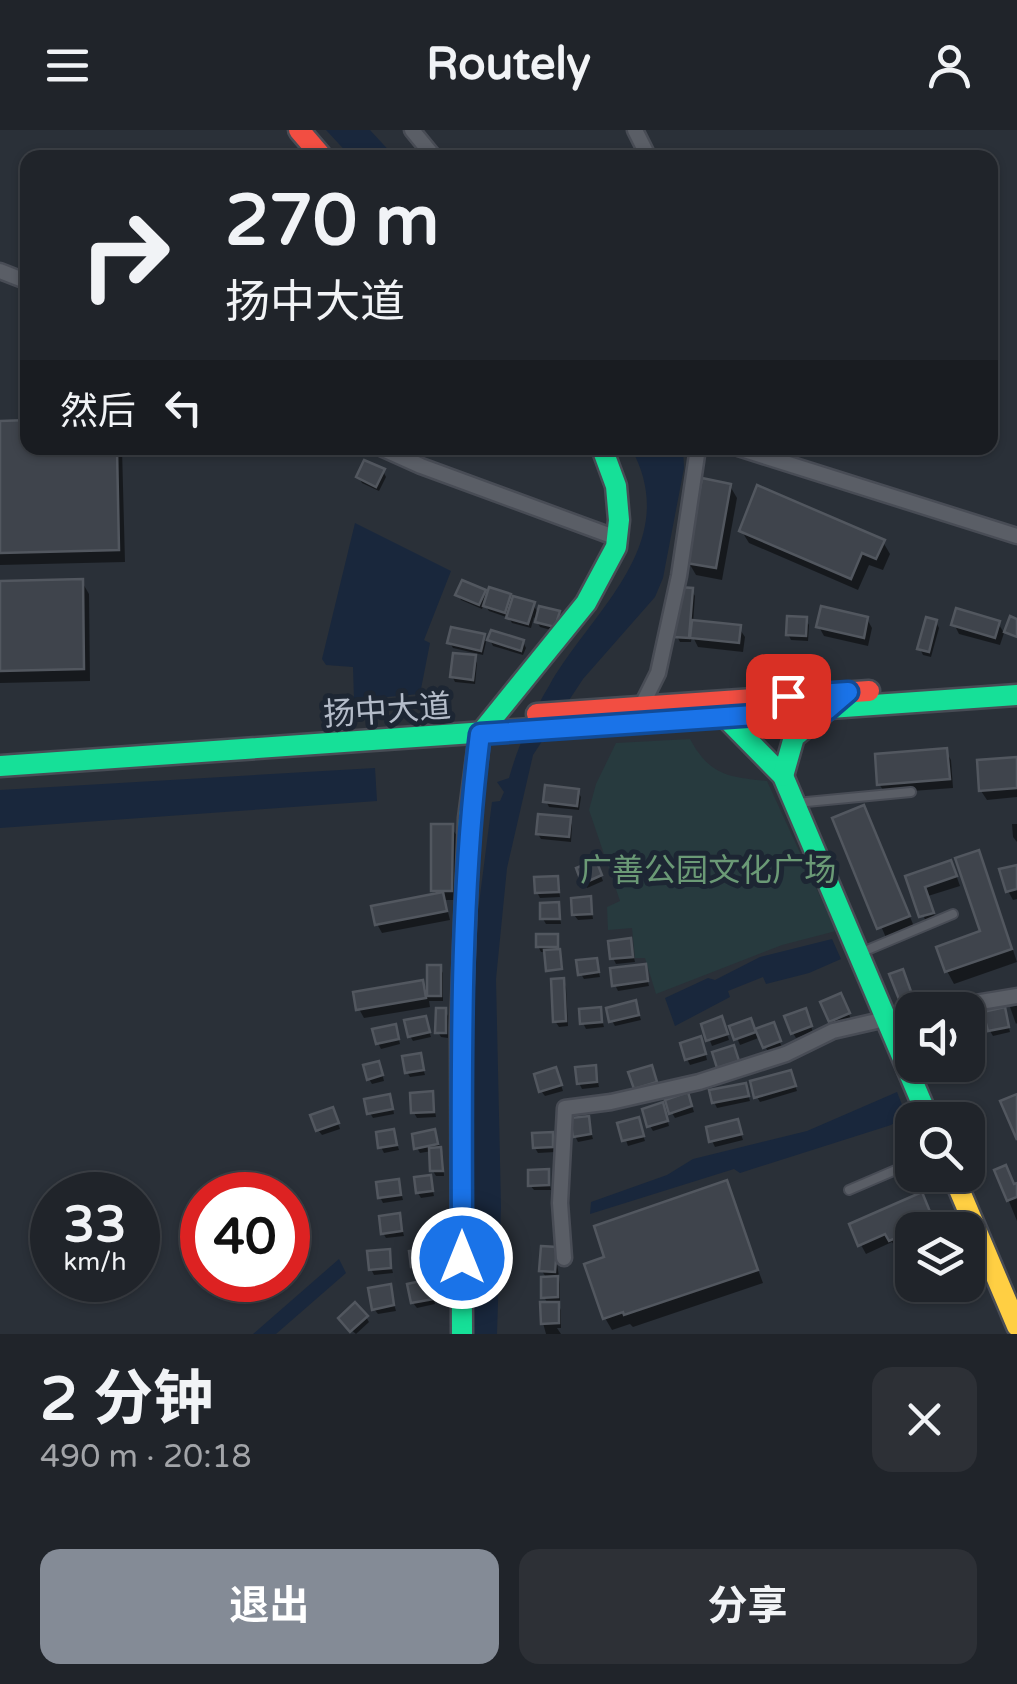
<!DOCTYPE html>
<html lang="zh">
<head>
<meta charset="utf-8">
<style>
  body { margin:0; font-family:"Varela Round","Noto Sans SC",sans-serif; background:#2d3036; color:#f1f3f6; height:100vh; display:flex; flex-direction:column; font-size:38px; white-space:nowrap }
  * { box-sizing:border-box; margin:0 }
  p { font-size:32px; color:#a2a4a8 }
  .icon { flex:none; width:55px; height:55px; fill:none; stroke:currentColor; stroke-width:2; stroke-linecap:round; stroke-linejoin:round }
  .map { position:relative; height:1204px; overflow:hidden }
  .details { display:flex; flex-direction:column; background:#20242a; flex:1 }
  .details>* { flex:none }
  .guide { position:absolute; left:20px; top:20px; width:978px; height:305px; border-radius:20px; box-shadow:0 2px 8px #0004,0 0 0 2px #3d4147; background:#20242a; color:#f1f3f6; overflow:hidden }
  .tools { position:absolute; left:895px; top:862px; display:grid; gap:20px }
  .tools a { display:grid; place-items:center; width:90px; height:90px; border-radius:20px; background:#20242a; box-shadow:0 2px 8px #0004,0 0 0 2px #3d4147; font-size:50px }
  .speed { position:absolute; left:30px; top:1042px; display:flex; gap:20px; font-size:50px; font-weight:700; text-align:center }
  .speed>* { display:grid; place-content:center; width:130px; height:130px; border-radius:50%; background:#20242a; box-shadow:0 2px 8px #0004,0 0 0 2px #3d4147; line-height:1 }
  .speed small { font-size:25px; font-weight:400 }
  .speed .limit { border:15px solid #d22; background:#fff; color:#111 }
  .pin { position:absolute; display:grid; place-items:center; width:85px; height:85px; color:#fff; margin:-42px; border-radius:20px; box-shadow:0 5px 15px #0006 }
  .me { position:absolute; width:110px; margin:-55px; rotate:0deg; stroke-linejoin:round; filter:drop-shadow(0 0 8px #0008) }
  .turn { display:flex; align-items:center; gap:35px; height:210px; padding:0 40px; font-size:45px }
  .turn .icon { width:130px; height:130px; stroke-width:2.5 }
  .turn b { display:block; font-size:70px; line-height:85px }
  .then { display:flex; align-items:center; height:95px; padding:0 40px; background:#0003; gap:20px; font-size:38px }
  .round { display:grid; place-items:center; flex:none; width:105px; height:105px; border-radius:20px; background:#2d3036 }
  .head { display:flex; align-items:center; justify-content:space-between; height:170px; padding:0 40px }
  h1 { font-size:60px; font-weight:700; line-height:75px }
  .cta { display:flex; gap:20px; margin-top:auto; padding:20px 40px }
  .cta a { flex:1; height:115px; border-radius:20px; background:#848b96; color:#fff; font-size:40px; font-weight:700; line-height:115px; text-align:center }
  .cta a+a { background:#2d3036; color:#f1f3f6 }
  header { display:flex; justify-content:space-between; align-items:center; height:130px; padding:0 40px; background:#20242a; font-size:45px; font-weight:700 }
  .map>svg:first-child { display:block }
  .green { fill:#273a3e }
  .water { fill:#19273c }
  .shadow { fill:#0007 }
  .building { fill:#3f444c; stroke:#52575f; stroke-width:2.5 }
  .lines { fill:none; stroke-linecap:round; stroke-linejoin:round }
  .lane-casing { stroke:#484c55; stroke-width:12 }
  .street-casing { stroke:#484c55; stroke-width:19 }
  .fast-casing { stroke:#484c55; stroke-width:25 }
  .slow-casing { stroke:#484c55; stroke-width:25 }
  .jam-casing { stroke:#484c55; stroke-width:25 }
  .lane { stroke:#5a5e66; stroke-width:8 }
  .street { stroke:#5a5e66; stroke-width:14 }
  .fast { stroke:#16e098; stroke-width:20 }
  .slow { stroke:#ffcf43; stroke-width:20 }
  .jam { stroke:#f24e42; stroke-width:20 }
  .route-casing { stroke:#114b97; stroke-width:25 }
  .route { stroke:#1a73e8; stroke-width:18 }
  .labels { text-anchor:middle; stroke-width:10; stroke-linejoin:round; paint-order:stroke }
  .street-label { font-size:32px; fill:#b4bcc9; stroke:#1d2633 }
  .park-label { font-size:32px; fill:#6b9a76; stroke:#1d2633 }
</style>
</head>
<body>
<header><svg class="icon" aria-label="menu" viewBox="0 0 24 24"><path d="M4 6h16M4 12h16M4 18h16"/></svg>Routely<svg class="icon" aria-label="person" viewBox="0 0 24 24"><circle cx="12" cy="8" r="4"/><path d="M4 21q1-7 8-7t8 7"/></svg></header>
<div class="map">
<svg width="1017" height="1204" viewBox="0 0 1017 1204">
  <rect width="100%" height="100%" fill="#2a3038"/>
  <path class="green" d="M690 609C710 646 729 647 767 651L836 801 782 815 656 864 645 828H635L632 798 608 800 607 777 620 771 589 680 596 654 616 613Z"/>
  <g class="water">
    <path d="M326 0H370L395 27H351Z"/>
    <path d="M631 318H683L684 338 663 448 655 467 583 549 533 625 507 738 496 849 501 1077 497 1204H473L474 813 492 672 500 671 504 662 497 652 509 648C518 616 532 584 549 556 591 481 684 414 631 318Z"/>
    <path d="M355 393 451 441 424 510 430 513 420 564 354 570 353 537 326 535 322 529Z"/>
    <path d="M375 638 377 671 0 698V660Z"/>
    <path d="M832 809 841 829 809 843 766 854 763 847 728 861 730 867 675 896 665 868 708 848 715 850 760 827Z"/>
    <path d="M897 962 906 985 891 995 740 1043 734 1039 590 1084 591 1072 667 1045 693 1029 807 1001Z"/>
    <path d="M339 1129 346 1143 276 1204H253Z"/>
  </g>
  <g class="shadow">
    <path d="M0 294 28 318H122L125 432 0 435Z"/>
    <path d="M383 341 386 347 379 361 362 353 359 347Z"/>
    <path d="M730 356 737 368 722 450 696 445 689 433Z"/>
    <path d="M741 400 883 412 890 424 883 440 869 435 858 460 749 413Z"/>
    <path d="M82 452 89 464 90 551 0 553V454Z"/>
    <path d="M692 461 695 466 693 493 739 498 745 507 743 522 698 517 692 505 691 512H680L677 506Z"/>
    <path d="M484 462 488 469 509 466 513 473 533 474 539 485 558 484 561 489 558 502 540 497 534 487 531 498 512 493 509 488 489 481 484 474 482 479 461 470 458 465Z"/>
    <path d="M867 489 872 498 868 516 824 506 819 497Z"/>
    <path d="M806 490 809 495 808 511 791 510 788 504Z"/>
    <path d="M936 492 939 498 931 527 923 525 920 519Z"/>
    <path d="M998 493 1004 503 1000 515 959 504 954 494Z"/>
    <path d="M483 506 486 512 483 525 453 518 450 513Z"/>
    <path d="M490 510 523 512 526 518 523 525 493 516Z"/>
    <path d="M474 528 477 533 475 554 455 552 452 546Z"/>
    <path d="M946 621 951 630 953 658 885 663 879 654Z"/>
    <path d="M1017 630V667L987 670 981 661Z"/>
    <path d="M578 662 581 667 579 680 549 677 546 671Z"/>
    <path d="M569 689 572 695 571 712 541 709 538 704Z"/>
    <path d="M835 689 870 690 915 799 887 810Z"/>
    <path d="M1012 694H1017V712L1013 707Z"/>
    <path d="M451 697 457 706 456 770H445L450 790 382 803 377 794 436 766 433 761Z"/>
    <path d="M978 723 985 736 1017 832 954 854 947 841 983 803Z"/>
    <path d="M1017 737V769L1013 770 1008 761Z"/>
    <path d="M598 738 603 751 587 758 584 753Z"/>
    <path d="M955 742 960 756 928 766 937 792 927 795 909 747Z"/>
    <path d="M557 748 560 767 540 768 537 762Z"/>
    <path d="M590 769 593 789 578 790 574 785Z"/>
    <path d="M558 774 561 794H546L543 789Z"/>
    <path d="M556 806 563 837 548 838 547 822H541L538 816Z"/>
    <path d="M630 811 635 832 616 834 613 828Z"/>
    <path d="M596 830 600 847 584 849 581 844Z"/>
    <path d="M644 836 649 856 618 861 615 855Z"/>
    <path d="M440 838 443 843V871H429L430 877 364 888 359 879 422 852 429 864Z"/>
    <path d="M905 848 914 873 905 876 902 871Z"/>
    <path d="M563 851 566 857 568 896 559 897 555 891Z"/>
    <path d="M843 871 851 889 834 896 823 873Z"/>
    <path d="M635 873 641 890 615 896 612 891Z"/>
    <path d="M1017 875V893L1016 894 1010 877Z"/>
    <path d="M599 879 604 897 586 899 583 893Z"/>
    <path d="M445 880 448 886V908L441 907 438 902Z"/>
    <path d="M1006 885 1010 902 993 906 990 901Z"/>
    <path d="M808 887 813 902 796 908 793 903Z"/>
    <path d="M981 887 985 905 976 907 973 902Z"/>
    <path d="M425 889 431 907 413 911 410 906Z"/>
    <path d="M704 895H724L729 910 712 916Z"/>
    <path d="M772 895 782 917 768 922 761 907 740 915 733 898 755 901Z"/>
    <path d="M397 902 400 914 381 919 378 913Z"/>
    <path d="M703 914 707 930 690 935 687 929Z"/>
    <path d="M420 926 425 945 410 947 407 942Z"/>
    <path d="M595 938 599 957 582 959 579 953Z"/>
    <path d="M381 939 384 951 372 954 369 949Z"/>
    <path d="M558 945 563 961 545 966 541 961Z"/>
    <path d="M793 948 797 961 760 972 757 967Z"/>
    <path d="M745 955 750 971 717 978 714 972Z"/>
    <path d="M432 963 436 987 417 988 414 983Z"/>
    <path d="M690 970 694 982 675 988 672 983Z"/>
    <path d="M392 972 394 984 373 988 370 983Z"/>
    <path d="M665 981 669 996 653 1001 650 996Z"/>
    <path d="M335 985 340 999 322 1005 318 1000Z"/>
    <path d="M587 989 593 1009 578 1012 575 1006Z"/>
    <path d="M638 990 645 1011 628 1016 620 994Z"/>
    <path d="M737 992 743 1010 715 1017 712 1011Z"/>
    <path d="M393 1002 399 1020 384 1023 381 1017Z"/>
    <path d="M434 1002 443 1025 444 1046H436L433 1041 432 1021 420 1023 417 1018Z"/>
    <path d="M551 1005 555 1022 538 1023 535 1018Z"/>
    <path d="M547 1042 551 1060H534L530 1055Z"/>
    <path d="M997 1042 1014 1057 1017 1056V1091Z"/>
    <path d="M430 1048 434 1066 421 1068 418 1063Z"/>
    <path d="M398 1052 403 1070 383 1073 380 1067Z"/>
    <path d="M726 1053 763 1153 633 1197 630 1194 612 1200 605 1188 607 1129Z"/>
    <path d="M926 1074 934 1094 912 1100V1112L896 1119 892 1112 866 1124 861 1115Z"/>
    <path d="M399 1086 404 1106 386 1108 383 1103Z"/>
    <path d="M555 1119 560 1154V1172H557L561 1180V1198H557L561 1204H546L543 1193 548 1174 544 1167 547 1149 542 1141Z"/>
    <path d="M431 1120 436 1139 416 1141 413 1136Z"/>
    <path d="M388 1122 393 1143 374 1145 371 1139Z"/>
    <path d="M429 1152 435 1174 417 1178 413 1173Z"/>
    <path d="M389 1157 396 1181 378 1184 374 1179Z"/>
    <path d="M366 1187 369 1192 356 1204 344 1194Z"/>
  </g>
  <g class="building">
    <path d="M28 290V318H117L119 420 0 423V291Z"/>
    <path d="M364 330 385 339 376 357 356 347Z"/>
    <path d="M702 348 731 354 716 438 686 433Z"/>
    <path d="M757 355 885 410 876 429 862 423 851 449 739 401Z"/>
    <path d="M83 449 84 539 0 541V451Z"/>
    <path d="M462 450 486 460 479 475 455 465Z"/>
    <path d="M489 457 511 464 505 483 483 476Z"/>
    <path d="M678 457 693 458 689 508 674 507Z"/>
    <path d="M513 466 535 472 528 494 506 488Z"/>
    <path d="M539 476 560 481 555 497 535 492Z"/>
    <path d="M821 476 868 487 864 508 816 497Z"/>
    <path d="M956 478 1000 491 995 508 951 495Z"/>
    <path d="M787 486 807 487 806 506 786 505Z"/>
    <path d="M1010 486 1017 489V507L1004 502Z"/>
    <path d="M926 487 937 490 929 522 917 519Z"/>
    <path d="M692 490 741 495 739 513 690 508Z"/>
    <path d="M451 497 485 504 481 521 447 513Z"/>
    <path d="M491 500 524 510 521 521 487 510Z"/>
    <path d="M453 523 476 525 473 550 450 547Z"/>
    <path d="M947 618 950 649 877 655 875 624Z"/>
    <path d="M1017 627V658L979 661 977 630Z"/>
    <path d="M545 655 579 659 577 676 543 672Z"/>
    <path d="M864 675 910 786 877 799 832 688Z"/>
    <path d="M538 684 571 687 569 707 536 704Z"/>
    <path d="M431 694H453L452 761H431Z"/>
    <path d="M979 720 1012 819 945 842 936 817 980 801 955 728Z"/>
    <path d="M596 730 602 745 582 754 576 738Z"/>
    <path d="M951 730 957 746 925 757 934 783 919 787 905 746Z"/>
    <path d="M1017 735V759L1006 762 999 739Z"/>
    <path d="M558 746 559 762 535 763 534 747Z"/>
    <path d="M443 762 447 781 375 795 371 776Z"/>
    <path d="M591 766 592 784 572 785 571 768Z"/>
    <path d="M559 772 560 789H540V773Z"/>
    <rect x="536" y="804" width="22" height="13"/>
    <path d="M631 808 633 827 610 829 608 811Z"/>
    <path d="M560 819 562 839 546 841 544 820Z"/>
    <path d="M597 828 599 842 578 845 576 830Z"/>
    <path d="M646 834 648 851 612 856 610 838Z"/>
    <rect x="427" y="835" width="14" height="31"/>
    <path d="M903 839 913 867 900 872 889 844Z"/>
    <path d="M564 848 566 891 553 892 551 849Z"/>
    <path d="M423 850 426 868 356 880 353 862Z"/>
    <path d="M841 863 850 883 829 892 820 872Z"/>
    <path d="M636 870 639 885 609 892 606 878Z"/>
    <path d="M601 877 602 892 580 894 579 879Z"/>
    <path d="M1005 877 1009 897 988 901 983 882Z"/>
    <path d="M436 878H446V903H435Z"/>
    <path d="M806 878 812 896 791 904 784 886Z"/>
    <path d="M979 878 984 899 970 903 968 881Z"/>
    <path d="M426 886 430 902 408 907 404 890Z"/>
    <path d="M722 886 728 904 706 911 701 894Z"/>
    <path d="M751 888 756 902 734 910 729 896Z"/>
    <path d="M774 892 781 911 763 918 755 899Z"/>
    <path d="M396 894 399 909 376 914 372 899Z"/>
    <path d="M701 906 706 924 685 930 680 913Z"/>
    <path d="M734 915 739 931 717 938 712 922Z"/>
    <path d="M421 923 424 940 405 943 402 926Z"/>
    <path d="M379 931 383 945 367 950 363 935Z"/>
    <path d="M596 935 597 952 577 954 575 937Z"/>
    <path d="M652 935 657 952 634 959 628 942Z"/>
    <path d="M556 937 562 955 539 962 534 944Z"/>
    <path d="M791 940 796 956 754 968 750 951Z"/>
    <path d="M746 953 749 966 712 973 709 960Z"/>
    <path d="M433 961 434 982 411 983 410 963Z"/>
    <path d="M688 962 692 976 669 984 665 970Z"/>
    <path d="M390 964 393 979 367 984 364 969Z"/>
    <path d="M1017 964V1010L1000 971Z"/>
    <path d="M663 972 668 991 647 997 642 979Z"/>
    <path d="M333 977 339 993 316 1001 310 985Z"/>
    <path d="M589 986 591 1004 573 1007 570 988Z"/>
    <path d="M639 987 644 1006 622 1011 617 993Z"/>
    <path d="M738 989 742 1004 709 1012 706 997Z"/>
    <path d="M394 999 397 1015 378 1018 376 1002Z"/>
    <path d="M435 999 438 1014 414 1019 412 1004Z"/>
    <path d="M553 1002V1017L533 1018 532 1003Z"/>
    <path d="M441 1017 443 1041H430L429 1018Z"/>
    <path d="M1006 1035 1014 1054 1017 1053V1067L1007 1071 994 1040Z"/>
    <path d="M549 1039V1055L528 1056V1040Z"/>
    <path d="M431 1045 433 1061 416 1063 414 1047Z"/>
    <path d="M399 1049 401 1065 378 1068 376 1052Z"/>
    <path d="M727 1050 758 1140 624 1185 623 1182 603 1189 584 1134 604 1127 594 1096Z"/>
    <path d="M922 1062 931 1084 918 1090 921 1097 889 1111 885 1104 858 1116 849 1094Z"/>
    <path d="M400 1083 402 1101 381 1104 379 1086Z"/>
    <path d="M541 1116 557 1117 555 1142 539 1141Z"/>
    <path d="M432 1118 435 1133 411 1137 409 1121Z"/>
    <path d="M390 1119 391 1138 369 1140 367 1121Z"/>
    <path d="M558 1146V1167L541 1168V1147Z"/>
    <path d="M430 1149 434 1169 411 1173 407 1154Z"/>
    <path d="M391 1154 394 1175 372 1180 368 1158Z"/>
    <path d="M355 1172 368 1186 350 1202 338 1188Z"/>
    <path d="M540 1172H559V1193L541 1194Z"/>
  </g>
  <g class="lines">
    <defs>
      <g id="lane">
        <path d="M796 673 911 662"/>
        <path d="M860 823 953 784"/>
        <path d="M849 1060 912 1033"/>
      </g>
      <g id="street">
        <path d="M412 0 435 28"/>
        <path d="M635 0 649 28"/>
        <path d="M0 141 28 152"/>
        <path d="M381 318 421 336 617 408"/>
        <path d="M738 318 1017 406"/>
        <path d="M642 575 658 543 679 446 698 318"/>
        <path d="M933 880 1017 866"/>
        <path d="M564 1128 560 1073 565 978 611 972 699 952 786 924 833 901 912 883"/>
      </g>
      <g id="fast">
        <path d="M724 586 783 646 929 990"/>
        <path d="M0 636 1017 565"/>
        <path d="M783 646 794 607 834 574"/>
        <path d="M462 1204 461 898 469 688 480 604 586 473 616 417 619 390 616 356 602 318"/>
      </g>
      <path id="slow" d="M953 1045 1017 1196"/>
      <g id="jam">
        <path d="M299 0 323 28"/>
        <path d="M537 584 869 561"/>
      </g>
    </defs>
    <use href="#lane" class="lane-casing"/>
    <use href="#street" class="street-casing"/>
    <use href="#fast" class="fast-casing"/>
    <use href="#slow" class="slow-casing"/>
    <use href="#jam" class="jam-casing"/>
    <use href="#lane" class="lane"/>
    <use href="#street" class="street"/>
    <use href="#fast" class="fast"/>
    <use href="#slow" class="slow"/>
    <use href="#jam" class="jam"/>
  </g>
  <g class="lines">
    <defs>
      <path id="route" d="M462 1128C462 953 458 778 480 604L827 580 848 562 788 566"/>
    </defs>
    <use href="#route" class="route-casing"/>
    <use href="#route" class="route"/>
  </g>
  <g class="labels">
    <g class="street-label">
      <text transform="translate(387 580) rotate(-4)" y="11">扬中大道</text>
    </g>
    <g class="park-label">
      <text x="708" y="751">广善公园文化广场</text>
    </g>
  </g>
</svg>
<div class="tools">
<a><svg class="icon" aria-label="sound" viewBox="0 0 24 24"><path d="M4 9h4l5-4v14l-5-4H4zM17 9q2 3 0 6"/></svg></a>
<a><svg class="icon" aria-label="search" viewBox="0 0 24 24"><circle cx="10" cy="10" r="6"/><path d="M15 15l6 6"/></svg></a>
<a><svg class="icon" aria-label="layers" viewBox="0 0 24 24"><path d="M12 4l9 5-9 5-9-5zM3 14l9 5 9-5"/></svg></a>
</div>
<div class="speed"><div>33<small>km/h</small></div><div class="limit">40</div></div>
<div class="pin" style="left:788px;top:566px;background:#d93025"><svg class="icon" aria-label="arrive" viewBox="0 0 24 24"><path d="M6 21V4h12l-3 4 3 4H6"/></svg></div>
<svg class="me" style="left:462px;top:1128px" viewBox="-20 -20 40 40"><circle r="17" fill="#1a73e8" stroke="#fff" stroke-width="3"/><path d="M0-11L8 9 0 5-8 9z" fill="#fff"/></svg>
<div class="guide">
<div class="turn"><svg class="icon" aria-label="right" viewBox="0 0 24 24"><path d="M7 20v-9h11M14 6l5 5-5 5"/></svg><div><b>270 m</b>扬中大道</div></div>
<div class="then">然后<svg class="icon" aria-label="left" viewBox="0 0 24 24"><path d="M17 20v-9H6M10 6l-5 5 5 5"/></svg></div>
</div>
</div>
<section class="details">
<div class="head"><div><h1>2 分钟</h1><p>490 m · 20:18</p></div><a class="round"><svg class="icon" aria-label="close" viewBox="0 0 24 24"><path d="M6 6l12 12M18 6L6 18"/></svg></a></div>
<div class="cta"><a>退出</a><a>分享</a></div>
</section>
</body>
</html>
